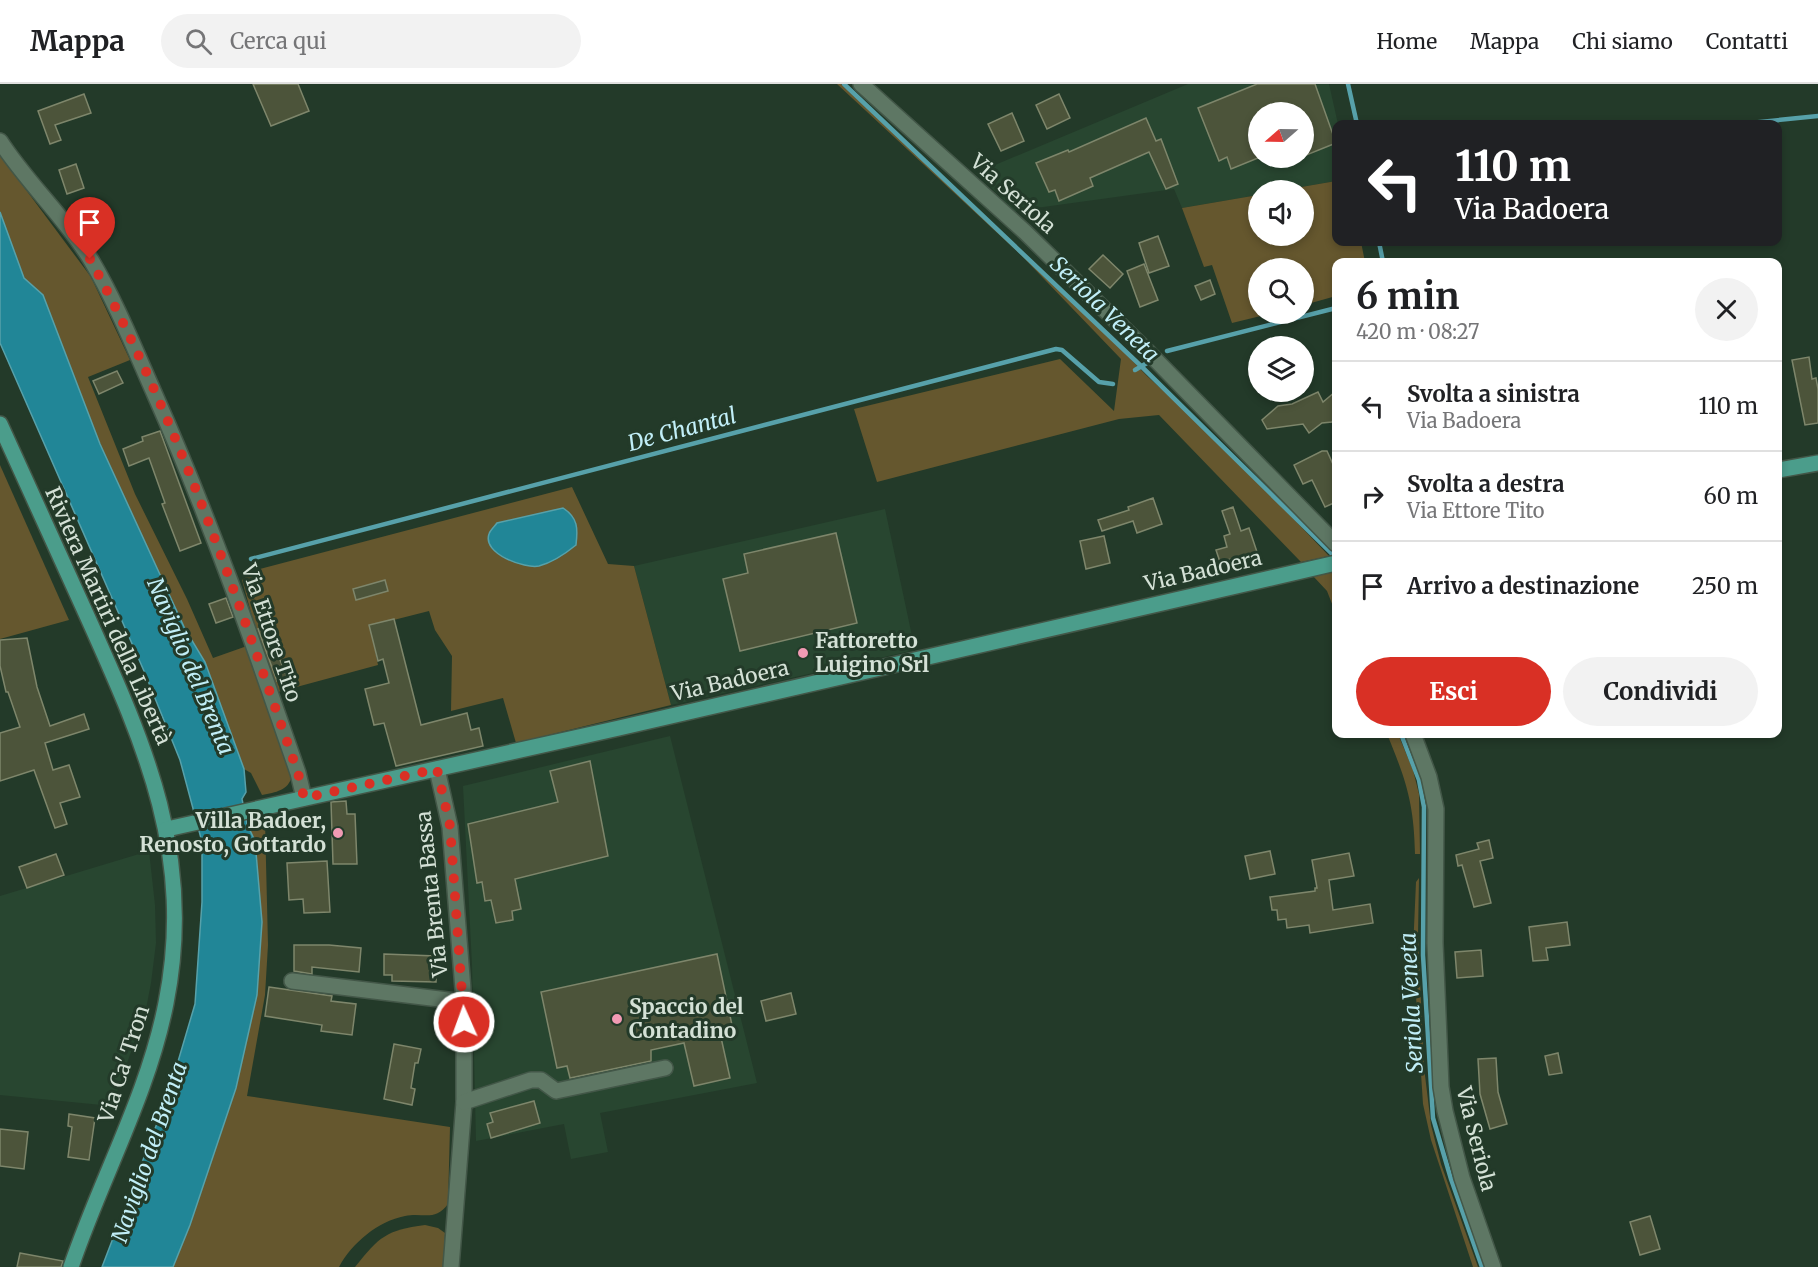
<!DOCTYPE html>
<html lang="it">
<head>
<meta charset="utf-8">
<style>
  body { margin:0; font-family:Merriweather,serif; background:#f2f2f2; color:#202124; height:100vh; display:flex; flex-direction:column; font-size:22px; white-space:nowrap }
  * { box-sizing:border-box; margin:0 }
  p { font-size:20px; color:#757577 }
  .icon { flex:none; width:33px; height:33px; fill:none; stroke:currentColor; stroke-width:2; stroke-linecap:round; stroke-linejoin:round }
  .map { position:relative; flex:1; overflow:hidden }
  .panel { position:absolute; left:1332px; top:174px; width:450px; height:480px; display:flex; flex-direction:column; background:#fff; border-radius:12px; box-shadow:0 3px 9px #0003 }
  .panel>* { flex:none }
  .top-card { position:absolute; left:1332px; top:36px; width:450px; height:126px; border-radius:12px; box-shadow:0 3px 9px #0003; background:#202124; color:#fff; overflow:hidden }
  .needle { width:39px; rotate:250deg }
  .tools { position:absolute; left:1248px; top:18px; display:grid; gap:12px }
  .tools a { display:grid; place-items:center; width:66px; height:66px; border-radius:50%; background:#fff; box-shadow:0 3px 9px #0003; font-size:30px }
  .pin { position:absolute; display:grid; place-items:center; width:51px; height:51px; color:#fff; margin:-62px -26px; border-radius:50% 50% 50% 0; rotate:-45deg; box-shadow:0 0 6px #0007 }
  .pin .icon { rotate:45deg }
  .me { position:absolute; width:66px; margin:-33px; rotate:358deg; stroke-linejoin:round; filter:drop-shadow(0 0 4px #0008) }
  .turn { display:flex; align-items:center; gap:21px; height:126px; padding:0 24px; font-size:27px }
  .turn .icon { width:78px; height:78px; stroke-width:2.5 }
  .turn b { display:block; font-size:42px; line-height:51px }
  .round { display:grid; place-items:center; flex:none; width:63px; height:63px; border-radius:32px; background:#f2f2f2 }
  .head { display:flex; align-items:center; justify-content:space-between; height:102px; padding:0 24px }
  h1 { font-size:36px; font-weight:700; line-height:45px }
  .cta { display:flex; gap:12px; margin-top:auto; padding:12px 24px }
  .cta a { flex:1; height:69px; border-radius:36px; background:#d93025; color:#fff; font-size:24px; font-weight:700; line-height:69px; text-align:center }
  .cta a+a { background:#f2f2f2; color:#202124 }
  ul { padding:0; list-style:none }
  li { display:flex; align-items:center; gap:18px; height:90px; padding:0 24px; border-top:2px solid #e0e0e0 }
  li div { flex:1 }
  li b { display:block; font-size:22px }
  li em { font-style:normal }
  header { display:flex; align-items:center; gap:36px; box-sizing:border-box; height:84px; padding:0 30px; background:#fff; border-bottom:2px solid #e0e0e0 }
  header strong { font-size:28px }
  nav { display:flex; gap:33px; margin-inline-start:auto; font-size:21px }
  .search { width:420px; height:54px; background:#f2f2f2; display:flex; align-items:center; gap:15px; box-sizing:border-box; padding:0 21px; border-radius:33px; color:#757577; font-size:22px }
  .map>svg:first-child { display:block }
  .built { fill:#284630; fill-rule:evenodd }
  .green { fill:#65572e }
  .water { fill:#218697; stroke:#57a1aa; stroke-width:1.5 }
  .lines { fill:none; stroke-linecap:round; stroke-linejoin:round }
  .stream { stroke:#57a1aa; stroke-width:4.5 }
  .building { fill:#4c543a; stroke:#7e866b; stroke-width:1.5 }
  .minor-casing { stroke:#435748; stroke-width:18 }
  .major-casing { stroke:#435748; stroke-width:18 }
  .minor { stroke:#5e7764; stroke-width:15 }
  .major { stroke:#4b9d8b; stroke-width:15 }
  .route { stroke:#d93025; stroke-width:10; stroke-dasharray:0 18 }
  .poi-dot { fill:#f19ab3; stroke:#233a29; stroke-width:2 }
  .labels { text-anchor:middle; stroke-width:6; stroke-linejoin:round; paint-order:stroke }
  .street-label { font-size:21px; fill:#d4e1d6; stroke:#233a29 }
  .poi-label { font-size:21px; font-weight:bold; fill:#d4e1d6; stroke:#233a29; text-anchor:start }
  .water-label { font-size:22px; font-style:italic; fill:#c1eef7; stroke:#233a29 }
</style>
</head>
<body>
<header>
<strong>Mappa</strong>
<div class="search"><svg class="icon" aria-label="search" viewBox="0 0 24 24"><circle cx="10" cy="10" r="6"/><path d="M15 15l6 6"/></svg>Cerca qui</div>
<nav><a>Home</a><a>Mappa</a><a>Chi siamo</a><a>Contatti</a></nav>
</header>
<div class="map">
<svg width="1818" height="1183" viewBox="0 0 1818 1183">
  <rect width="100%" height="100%" fill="#233a29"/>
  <g class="built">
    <path d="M1188 0H1329L1338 40 1336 97 1284 106H1258V111L1182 124 1174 105 1015 127 976 89ZM1258 28H1304V74H1258Z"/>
    <path d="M885 425 915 566 671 621 634 482Z"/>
    <path d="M670 652 757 999 600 1029 608 1068 571 1075 564 1040 476 1057 472 881 463 702Z"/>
    <path d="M149 767 155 821 156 859 151 899 146 925 112 1022 0 1011V812Z"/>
  </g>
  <g class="green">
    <path d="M837 0H841L1085 228 1147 292 1219 357 1329 472 1301 478 1159 331 1119 335 877 398 854 325 1060 275 1114 327 1121 275 1020 170Z"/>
    <path d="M0 71 91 193 130 276 88 293 135 410 187 515 213 574 247 562 292 692C288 707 276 708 262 711L251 689 244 685 205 578 185 545 100 360 43 211 24 194 0 128Z"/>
    <path d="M1336 97V158H1361L1365 178H1336V212L1304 221V184H1258V230H1269L1232 239 1212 181 1204 183 1182 124 1258 111V152H1304V106H1284Z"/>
    <path d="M0 381 69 536 0 555Z"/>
    <path d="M572 403 608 480 634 482 671 621 516 659 503 614 451 627 452 572 435 546 429 527 370 542 378 581 278 608 259 558 242 496 256 486Z"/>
    <path d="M1335 487 1336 490V530L1327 507 1313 492Z"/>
    <path d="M1387 650H1398L1413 686 1419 710 1420 770H1415C1414 719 1406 696 1387 650Z"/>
    <path d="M265 737 268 861 265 911 247 1012 450 1043 448 1120C435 1138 423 1128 405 1132 378 1137 352 1159 339 1183H173L190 1141 257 911 262 838 255 757 247 740Z"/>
    <path d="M1419 794 1418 852 1424 983 1431 1041 1441 1080 1478 1183H1473L1431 1056 1423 1020 1413 866 1416 798Z"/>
    <path d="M425 1141 438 1144 445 1149 443 1183H355C379 1153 386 1146 425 1141Z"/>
  </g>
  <g class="water">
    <path d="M0 128 24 194 43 211 100 360 185 545 205 578 244 685 246 708 242 715 247 740 255 757 262 838 257 911 236 1004 190 1141 173 1183H102L169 1008 195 920 202 818V758L180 676 144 587 0 259Z"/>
    <path d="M563 424C578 434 578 444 576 461 565 470 554 478 539 482 525 485 482 470 489 450 490 446 495 442 497 439Z"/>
  </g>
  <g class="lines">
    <g class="stream">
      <path d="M844 0 1141 282 1332 470 1334 475"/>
      <path d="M1348 0 1357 40"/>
      <path d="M1740 40 1818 32"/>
      <path d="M1379 158 1383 178"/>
      <path d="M1167 267 1336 224"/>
      <path d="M1135 286 1147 279"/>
      <path d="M251 475 1056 265 1062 266 1099 298 1113 300"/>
      <path d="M1401 650 1419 696 1424 723 1423 871 1433 1034 1451 1095 1482 1183"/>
    </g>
  </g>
  <g class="building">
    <path d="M253 0H298L309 27 271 42Z"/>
    <path d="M1257 0H1315L1336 59 1304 72V28H1258V74L1231 85 1227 73 1219 77 1198 24Z"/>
    <path d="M84 10 91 29 55 41 61 56 50 60 38 27Z"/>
    <path d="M1059 10 1070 34 1047 45 1036 21Z"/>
    <path d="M1012 29 1024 57 1001 67 988 40Z"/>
    <path d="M1146 34 1156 57 1161 55 1178 100 1166 105 1149 68 1090 94 1093 102 1059 117 1055 106 1049 108 1036 79 1068 66 1069 68Z"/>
    <path d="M76 80 84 104 67 110 59 86Z"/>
    <path d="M1158 152 1169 182 1149 189 1139 159Z"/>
    <path d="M1103 171 1123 190 1110 204 1089 185Z"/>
    <path d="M1144 180 1158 216 1140 223 1127 187Z"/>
    <path d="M1210 196 1215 210 1201 216 1195 202Z"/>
    <path d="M1809 273 1812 295 1816 294 1818 305V339L1805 341 1792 276Z"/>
    <path d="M117 287 123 299 99 310 93 297Z"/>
    <path d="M1336 307V332L1332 338 1322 339 1309 349 1303 340 1267 345 1262 336 1278 322 1292 320 1318 308 1323 318Z"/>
    <path d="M160 347 201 459 180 467 162 420 165 419 149 374 129 382 123 365 143 357 142 353Z"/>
    <path d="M1322 367H1327L1336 387V418L1325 423 1312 396 1303 400 1294 381Z"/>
    <path d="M1153 414 1162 440 1137 449 1133 437 1102 447 1098 436 1129 426 1128 423Z"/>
    <path d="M1233 423 1241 447 1249 444 1257 468 1220 478 1216 466 1227 463 1224 452 1230 450 1222 427Z"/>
    <path d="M836 449 857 539 740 567 723 495 748 489 744 470Z"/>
    <path d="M1104 452 1110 479 1086 485 1080 457Z"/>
    <path d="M385 496 388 507 356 516 353 505Z"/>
    <path d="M226 514 233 533 216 539 209 520Z"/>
    <path d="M394 535 421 641 467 629 471 646 479 644 483 662 396 682 384 639 374 641 365 605 389 599 383 575 378 577 369 541Z"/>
    <path d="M266 542 287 593 277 597 258 545Z"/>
    <path d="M27 554 37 603 50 642 84 630 89 645 45 659 53 686 69 681 80 713 60 719 67 740 55 744 34 686 0 697V649L20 643 8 608H6L0 582V556Z"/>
    <path d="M590 677 608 772 515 795 521 825 512 827 513 836 496 839 491 816 485 817 482 798 477 799 468 740 558 718 550 687Z"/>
    <path d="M346 717 347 730H355L357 780H333L331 718Z"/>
    <path d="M1489 756 1493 774 1480 777 1491 819 1474 823 1462 781 1458 782 1456 771 1479 765 1477 759Z"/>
    <path d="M1270 767 1275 790 1250 795 1245 772Z"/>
    <path d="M1349 769 1354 792 1329 796 1333 826 1370 820 1373 839 1310 849 1309 841 1287 844 1286 835 1278 836 1277 826H1272L1270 813 1315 807V804H1317L1312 776Z"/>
    <path d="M56 770 64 791 27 804 19 783Z"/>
    <path d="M327 777 330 828 304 829 303 815 289 816 287 779Z"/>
    <path d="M1567 838 1570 861 1546 864 1548 876 1533 877 1529 843Z"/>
    <path d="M294 861H329L361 864 359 888 312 883V890L294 887Z"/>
    <path d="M1481 866 1483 892 1457 894 1455 868Z"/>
    <path d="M384 870 436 872V898L392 897V891H384Z"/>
    <path d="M717 870 733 946 720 949 730 994 694 1002 684 959 651 966V977L570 994 567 982 557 984 541 908Z"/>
    <path d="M269 903 332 912 331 917 356 920 352 951 321 947 322 941 265 932Z"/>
    <path d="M791 909 796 930 766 937 761 917Z"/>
    <path d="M394 960 421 965 418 979H415L411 1004 415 1005 412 1021 384 1015Z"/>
    <path d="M1558 969 1562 989 1549 991 1545 972Z"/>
    <path d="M1496 974 1498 1008 1507 1040 1490 1045 1480 1010 1478 975Z"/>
    <path d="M534 1017 540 1039 491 1054 487 1040 493 1038 490 1029Z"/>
    <path d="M69 1030 95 1034 89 1076 68 1073 72 1043 68 1042Z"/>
    <path d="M0 1045 28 1048 24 1085 0 1082Z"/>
    <path d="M1650 1132 1660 1165 1640 1171 1630 1138Z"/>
    <path d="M20 1169 63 1177 61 1183H17Z"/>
  </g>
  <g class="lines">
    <defs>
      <g id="minor">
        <path d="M861 0 1025 148 1149 269 1336 460"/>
        <path d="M0 57C27 99 65 133 91 176 116 218 135 266 155 311 210 435 254 561 298 689L304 714"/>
        <path d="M1413 650 1429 693 1436 725 1435 859 1441 1003 1445 1027 1462 1094 1493 1183"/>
        <path d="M437 685 450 743 464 918V1018L451 1183"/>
        <path d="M292 897 464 918"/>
        <path d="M464 1018 531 996H541L556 1007 665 984"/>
      </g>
      <g id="major">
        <path d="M0 340C29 405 59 469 88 534 146 663 195 773 166 919 148 1011 101 1094 71 1183"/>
        <path d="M1778 386 1818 379"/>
        <path d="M167 745 619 644 1336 479"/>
      </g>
    </defs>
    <use href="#minor" class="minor-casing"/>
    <use href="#major" class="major-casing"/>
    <use href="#minor" class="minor"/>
    <use href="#major" class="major"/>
  </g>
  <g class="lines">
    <path class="route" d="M90 175C179 338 237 515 298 689L304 714 437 685 450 742 464 938"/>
  </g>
  <g class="poi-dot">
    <circle cx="803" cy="569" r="6"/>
    <circle cx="338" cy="749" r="6"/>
    <circle cx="617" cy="935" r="6"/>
  </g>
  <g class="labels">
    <g class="street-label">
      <text transform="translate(1013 110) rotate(42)" y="7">Via Seriola</text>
      <text transform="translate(1203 487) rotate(-13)" y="7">Via Badoera</text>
      <text transform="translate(108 532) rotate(66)" y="7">Riviera Martiri della Libertà</text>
      <text transform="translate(271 549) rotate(71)" y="7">Via Ettore Tito</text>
      <text transform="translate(730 597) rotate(-13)" y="7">Via Badoera</text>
      <text transform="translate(432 810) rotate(-96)" y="7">Via Brenta Bassa</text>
      <text transform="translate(124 980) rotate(-72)" y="7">Via Ca' Tron</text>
      <text transform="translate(1476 1055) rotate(76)" y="7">Via Seriola</text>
    </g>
    <g class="poi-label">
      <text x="815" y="564">Fattoretto<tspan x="815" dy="24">Luigino Srl</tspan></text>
      <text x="326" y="744" text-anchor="end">Villa Badoer,<tspan x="326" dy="24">Renosto, Gottardo</tspan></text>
      <text x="629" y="930">Spaccio del<tspan x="629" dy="24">Contadino</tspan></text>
    </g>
    <g class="water-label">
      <text transform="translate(1105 225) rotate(44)" y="8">Seriola Veneta</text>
      <text transform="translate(682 345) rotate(-15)" y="8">De Chantal</text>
      <text transform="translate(191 582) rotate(67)" y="8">Naviglio del Brenta</text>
      <text transform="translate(1411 919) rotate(-93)" y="8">Seriola Veneta</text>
      <text transform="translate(149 1068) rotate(-71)" y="8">Naviglio del Brenta</text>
    </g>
  </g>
</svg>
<div class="tools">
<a><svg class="needle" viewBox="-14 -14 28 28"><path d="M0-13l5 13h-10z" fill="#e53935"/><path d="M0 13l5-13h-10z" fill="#757577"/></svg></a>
<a><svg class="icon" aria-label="sound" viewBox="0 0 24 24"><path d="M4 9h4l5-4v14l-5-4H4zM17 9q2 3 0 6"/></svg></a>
<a><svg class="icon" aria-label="search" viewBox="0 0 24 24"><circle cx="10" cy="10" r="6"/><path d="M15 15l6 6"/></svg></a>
<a><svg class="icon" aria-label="layers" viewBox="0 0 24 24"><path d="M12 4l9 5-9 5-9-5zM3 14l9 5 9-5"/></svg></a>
</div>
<div class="pin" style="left:90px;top:175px;background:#d93025"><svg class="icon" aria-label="arrive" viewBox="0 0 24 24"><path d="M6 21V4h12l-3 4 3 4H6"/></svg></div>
<svg class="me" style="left:464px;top:938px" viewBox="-20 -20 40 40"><circle r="17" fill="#d93025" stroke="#fff" stroke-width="3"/><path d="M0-11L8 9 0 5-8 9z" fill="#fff"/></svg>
<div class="top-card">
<div class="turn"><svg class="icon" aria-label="left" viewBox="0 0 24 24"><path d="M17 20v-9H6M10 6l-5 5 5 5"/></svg><div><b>110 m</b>Via Badoera</div></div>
</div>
<section class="panel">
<div class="head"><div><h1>6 min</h1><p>420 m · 08:27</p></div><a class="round"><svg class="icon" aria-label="close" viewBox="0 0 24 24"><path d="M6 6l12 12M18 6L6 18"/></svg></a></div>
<ul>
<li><svg class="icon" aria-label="left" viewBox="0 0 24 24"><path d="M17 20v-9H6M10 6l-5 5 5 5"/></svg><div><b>Svolta a sinistra</b><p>Via Badoera</p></div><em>110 m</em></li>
<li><svg class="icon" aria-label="right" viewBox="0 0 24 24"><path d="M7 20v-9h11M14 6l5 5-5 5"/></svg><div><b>Svolta a destra</b><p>Via Ettore Tito</p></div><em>60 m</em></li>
<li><svg class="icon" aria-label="arrive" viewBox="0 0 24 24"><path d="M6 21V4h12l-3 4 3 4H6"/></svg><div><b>Arrivo a destinazione</b></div><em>250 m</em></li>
</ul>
<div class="cta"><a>Esci</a><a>Condividi</a></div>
</section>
</div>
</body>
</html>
